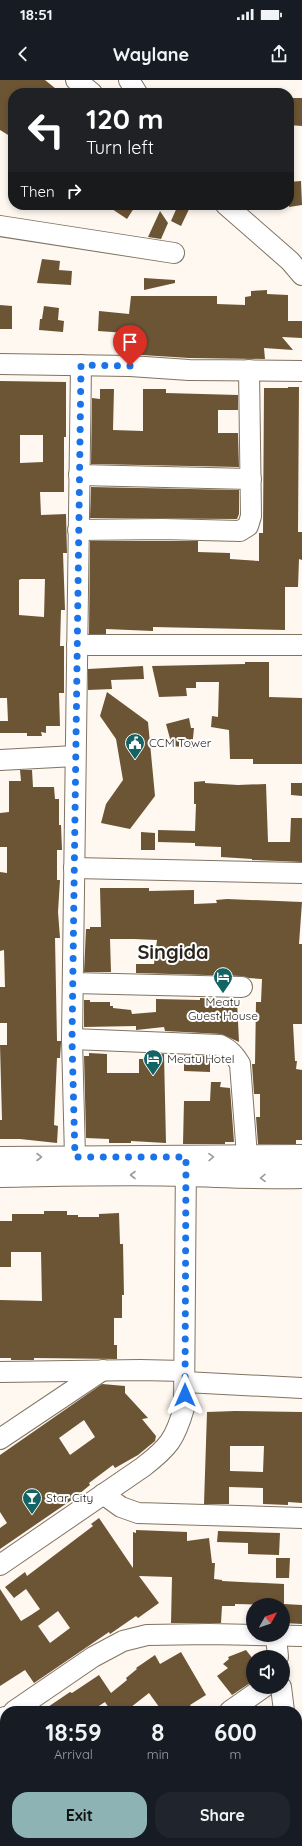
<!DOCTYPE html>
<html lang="en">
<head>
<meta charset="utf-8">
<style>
  body { margin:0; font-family:Quicksand,sans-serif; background:#20242c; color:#f1f3f6; height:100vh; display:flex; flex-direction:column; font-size:15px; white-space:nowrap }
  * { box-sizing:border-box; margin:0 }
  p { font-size:13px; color:#9ea1a6 }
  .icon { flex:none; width:22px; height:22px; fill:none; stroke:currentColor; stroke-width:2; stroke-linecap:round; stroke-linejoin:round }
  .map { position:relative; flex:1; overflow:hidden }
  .details { position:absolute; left:0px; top:1626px; width:302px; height:140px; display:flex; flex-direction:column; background:#171b24; border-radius:16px 16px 0 0; box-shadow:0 2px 6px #0003 }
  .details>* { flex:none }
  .guide { position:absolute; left:8px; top:8px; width:286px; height:122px; border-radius:16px; box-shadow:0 2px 6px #0003; background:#202124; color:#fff; overflow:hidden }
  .needle { width:26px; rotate:50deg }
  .fabs { position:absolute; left:246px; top:1518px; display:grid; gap:8px }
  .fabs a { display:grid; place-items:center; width:44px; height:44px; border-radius:50%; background:#171b24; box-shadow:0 2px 6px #0003; font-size:20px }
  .pin { position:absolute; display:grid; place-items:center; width:34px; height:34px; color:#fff; margin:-41px -17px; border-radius:50% 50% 50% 0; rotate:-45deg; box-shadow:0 0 4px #0007 }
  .pin .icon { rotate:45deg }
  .me { position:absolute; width:44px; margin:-22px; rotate:0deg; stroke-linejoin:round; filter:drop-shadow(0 0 3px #0008) }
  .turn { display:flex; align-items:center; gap:14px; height:84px; padding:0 12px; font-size:18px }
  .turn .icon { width:52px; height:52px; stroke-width:2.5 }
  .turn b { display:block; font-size:28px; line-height:34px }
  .then { display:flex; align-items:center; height:38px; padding:0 12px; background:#0003; gap:8px; font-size:15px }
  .eta { display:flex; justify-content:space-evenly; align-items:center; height:68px; text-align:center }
  .eta b { font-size:24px; font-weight:800; line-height:28px }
  .cta { display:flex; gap:8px; margin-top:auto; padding:8px 12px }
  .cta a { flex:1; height:46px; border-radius:16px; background:#8eb3b5; color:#111; font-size:16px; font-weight:800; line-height:46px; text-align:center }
  .cta a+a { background:#20242c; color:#f1f3f6 }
  .status { display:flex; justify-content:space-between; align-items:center; height:28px; padding:0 20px; background:#171b24; direction:ltr }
  .status svg { height:11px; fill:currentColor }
  header { display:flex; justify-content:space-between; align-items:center; height:52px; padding:0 12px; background:#171b24; font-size:18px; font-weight:800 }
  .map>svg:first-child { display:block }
  .building { fill:#6c5534; fill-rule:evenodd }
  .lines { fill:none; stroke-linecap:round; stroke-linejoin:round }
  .minor-casing { stroke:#807362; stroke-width:22 }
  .major-casing { stroke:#807362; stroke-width:24 }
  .minor { stroke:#fff; stroke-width:20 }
  .major { stroke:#fff; stroke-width:22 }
  .oneway { stroke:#9f9c99 }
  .route { stroke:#1a73e8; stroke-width:7; stroke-dasharray:0 12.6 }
  .labels { text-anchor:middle; stroke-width:4; stroke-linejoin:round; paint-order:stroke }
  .poi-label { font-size:12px; fill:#29241d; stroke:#fff; text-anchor:start }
  .town-label { font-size:20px; font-weight:bold; fill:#29241d; stroke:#fff }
</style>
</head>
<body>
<div class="status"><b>18:51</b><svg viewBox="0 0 49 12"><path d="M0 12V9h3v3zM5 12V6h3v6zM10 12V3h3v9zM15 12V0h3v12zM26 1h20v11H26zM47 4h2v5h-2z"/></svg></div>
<header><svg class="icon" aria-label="back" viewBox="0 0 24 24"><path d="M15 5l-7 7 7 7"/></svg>Waylane<svg class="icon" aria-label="share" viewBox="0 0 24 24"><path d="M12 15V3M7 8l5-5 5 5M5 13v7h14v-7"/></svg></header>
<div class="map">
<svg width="302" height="1766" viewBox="0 0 302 1766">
  <rect width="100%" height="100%" fill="#fef8f1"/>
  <g class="building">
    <path d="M0 0H45L61 13H13V58L0 50Z"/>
    <path d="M289 18H302V46L289 45Z"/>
    <path d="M301 101 302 125 289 127V102Z"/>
    <path d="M106 125H136L127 139Z"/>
    <path d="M178 125H191L181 146 171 141Z"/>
    <path d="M160 131 168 143 161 159 148 157Z"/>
    <path d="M42 179 60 181 59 190 72 191 71 205 37 203Z"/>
    <path d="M144 198 175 200V203L144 210Z"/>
    <path d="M267 210V214L288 215V241H302V258L282 257 293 270 264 268 265 279 189 278 126 274V253L98 251 99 231 129 234 131 216H217V224L245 225V217L251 216V211Z"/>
    <path d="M0 225 12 226V249H0Z"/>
    <path d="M44 226 59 228 58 240 64 241 63 252 39 250 40 239H42Z"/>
    <path d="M0 301 66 302V357H64V412H40L41 435 66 434 67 473H63L65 530H61L60 566H64V613H59L60 646H46V653L41 652 42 656H27V653H0V641H8L7 618H0ZM20 355H43V382L20 383ZM21 499H45L44 537 19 535V500Z"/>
    <path d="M288 307H299L298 452H302V480L299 479 298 507H285V550L153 547V551L106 549V554H89L90 461H198V472L230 473V479L259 481V453H263L264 308H288Z"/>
    <path d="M100 309H114L113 350 143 351V309H166V313L238 315V330H218V353H238L239 387 91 384 92 318 100 319Z"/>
    <path d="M91 407 239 410V434L237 439 90 438Z"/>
    <path d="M245 582H269V617L302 618V684H253V679H230L229 650 211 647 212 636 218 637 219 602H196V608H186L187 616 159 617 152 586 245 584Z"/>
    <path d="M143 586 144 599 111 600 112 609 88 610V589Z"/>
    <path d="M107 612 148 642 155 716 130 749 101 743 106 724 123 700 116 659 100 636Z"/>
    <path d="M189 638 191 648H194L192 668 172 666 166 644Z"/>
    <path d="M20 690H32L33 707H54L55 719H59V745H61L62 770H57V800H60L58 832 60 858H55L57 961H61V963L60 978H57L54 1045 58 1046 57 1063 20 1059H0V1040H2L0 965H7V943H0V907H5L4 870 0 871V792L7 793V767H0V733L9 732V701H21Z"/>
    <path d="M205 701V703L238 705 266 704 268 762H290L291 738H302V782L252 780V779L221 777V767L195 766V763L158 762V750L195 751 196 724H194V702Z"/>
    <path d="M291 703H302V716L291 715Z"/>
    <path d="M141 752 155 753V770H141Z"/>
    <path d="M100 808H149V811L194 810V824L217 823 216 820 227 819 302 822 299 864H302V944H293L295 981H297L296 989 302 990V1060H296V1064H258L256 1037H260V1014H254L252 984H255L256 922H261L262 899 249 898 242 896 136 893V884H154L157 860 134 859H110L111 892H84L86 849H90V847H101Z"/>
    <path d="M200 918 237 920 239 962 221 954 165 951 164 947 136 950V946L84 947V920H90V922H110V926H113V928L131 930 132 934 156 932V919L200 920Z"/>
    <path d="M89 973 107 974V993H139V979H150V974H164L166 1063 131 1061V1063H109V1059L86 1058 84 976H89Z"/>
    <path d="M184 975 210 976V992L184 991Z"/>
    <path d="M211 1002H221L220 1007 230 1008 234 1062H225V1064H183L184 1021H210Z"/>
    <path d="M44 1131H67V1135H78V1137H99V1134L119 1133 120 1164H123L124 1215H122V1238H114V1265H117V1279L34 1278V1280H11V1278H0V1220L42 1221 41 1172H11V1187H0V1141H12V1134H44Z"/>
    <path d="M102 1304 125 1306V1313L148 1338 142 1339 156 1356 155 1361 138 1375 115 1388 113 1385 89 1403 90 1405 73 1419 0 1469V1448L7 1443 0 1432V1375ZM84 1340 95 1357 70 1375 59 1358Z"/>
    <path d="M235 1331 302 1332V1423L288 1422V1425L263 1424V1408L229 1407V1424H204L207 1332ZM230 1366H264L263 1392 230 1391Z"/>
    <path d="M99 1438 133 1488V1452L136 1453V1450L187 1452V1461L209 1458 212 1483H215L214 1499 222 1500V1501L284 1504V1524L302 1525V1544L283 1543V1525L235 1524V1526H222L221 1543H171L172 1497 139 1496 159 1523 138 1538 136 1536 110 1554 109 1552 34 1603 25 1590 0 1606V1509L21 1541 31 1535 40 1529 26 1509 14 1518 5 1507 25 1492 27 1496 93 1446 91 1444ZM58 1531 70 1548 50 1563 38 1546Z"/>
    <path d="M218 1451 280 1453 279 1475 248 1474V1463L217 1462Z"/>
    <path d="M276 1478H290L289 1498H276Z"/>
    <path d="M246 1570 253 1579V1601L232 1615 217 1596 228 1588 223 1584 229 1579 228 1577Z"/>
    <path d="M181 1572 206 1615 190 1625 194 1631H162L149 1613 126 1631H111L105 1622 91 1631H42L70 1612 72 1613 99 1595 111 1613 127 1600 126 1598 137 1589 136 1588 155 1575 160 1584Z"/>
  </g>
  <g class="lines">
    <defs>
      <g id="minor">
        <path d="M76 0 92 13"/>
        <path d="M129 0 137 13"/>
        <path d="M226 125 290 181 302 195"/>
        <path d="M0 146 174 173"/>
        <path d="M0 284 130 286 189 290 302 291"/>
        <path d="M79 395 251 399"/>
        <path d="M78 450 162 449 240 451 248 446 251 436 249 290"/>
        <path d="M77 565H302"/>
        <path d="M0 680 75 676"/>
        <path d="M74 788 302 793"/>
        <path d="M73 903 242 907"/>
        <path d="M72 959 220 965C230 970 234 974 240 984L247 1076"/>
        <path d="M75 1077 72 959 81 285"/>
        <path d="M0 1292 140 1290 184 1291"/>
        <path d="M185 1302 302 1308"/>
        <path d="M0 1359 103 1290"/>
        <path d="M103 1414 121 1427 138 1433 302 1438"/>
        <path d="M0 1485 143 1387C169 1367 175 1359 184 1328L186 1079"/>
        <path d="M276 1556 278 1577"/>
        <path d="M281 1607 284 1631"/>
        <path d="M14 1631 93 1577 123 1561 147 1555 209 1554 302 1556"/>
        <path d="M230 1631 264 1607"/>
        <path d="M0 1640 5 1637"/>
        <path d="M297 1687H302"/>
        <path d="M0 1725 5 1733"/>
        <path d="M24 1761 27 1766"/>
        <path d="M43 1766 50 1761"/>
        <path d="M253 1766 259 1761"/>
      </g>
      <g id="major">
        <path d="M0 1078 302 1076"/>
        <path d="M0 1096C62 1095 124 1093 186 1095 225 1096 263 1098 302 1097"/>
      </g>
    </defs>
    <use href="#minor" class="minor-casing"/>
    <use href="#major" class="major-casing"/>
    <use href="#minor" class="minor"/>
    <use href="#major" class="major"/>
  </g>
  <defs><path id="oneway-chevron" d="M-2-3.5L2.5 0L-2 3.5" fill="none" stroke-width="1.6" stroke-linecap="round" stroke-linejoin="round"/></defs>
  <g class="oneway">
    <use href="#oneway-chevron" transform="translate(39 1077)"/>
    <use href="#oneway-chevron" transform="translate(211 1077) rotate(-1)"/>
    <use href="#oneway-chevron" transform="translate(133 1095) rotate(-180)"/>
    <use href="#oneway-chevron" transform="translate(263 1098) rotate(179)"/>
  </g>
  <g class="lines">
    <path class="route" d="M130 286 81 285 72 960 75 1077H186L185 1315"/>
  </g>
  <defs>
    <symbol id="civic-pin" viewBox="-11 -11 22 30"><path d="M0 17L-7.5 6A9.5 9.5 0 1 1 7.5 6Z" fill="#146466" stroke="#fff"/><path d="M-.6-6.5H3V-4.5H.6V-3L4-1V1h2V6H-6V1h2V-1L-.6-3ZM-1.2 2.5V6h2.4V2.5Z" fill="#fff"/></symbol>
    <symbol id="hotel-pin" viewBox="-11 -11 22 30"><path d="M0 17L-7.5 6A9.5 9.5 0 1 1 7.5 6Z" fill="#146466" stroke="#fff"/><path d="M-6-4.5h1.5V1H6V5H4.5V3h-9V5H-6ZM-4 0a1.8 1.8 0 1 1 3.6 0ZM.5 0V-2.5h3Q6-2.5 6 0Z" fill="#fff"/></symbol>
    <symbol id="bar-pin" viewBox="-11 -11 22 30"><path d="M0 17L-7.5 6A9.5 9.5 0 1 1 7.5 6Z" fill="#146466" stroke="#fff"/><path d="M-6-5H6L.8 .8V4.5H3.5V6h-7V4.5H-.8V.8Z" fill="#fff"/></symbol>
  </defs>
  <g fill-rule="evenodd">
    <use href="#civic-pin" x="124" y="652" width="22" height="30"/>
    <use href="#hotel-pin" x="212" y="886" width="22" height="30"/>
    <use href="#hotel-pin" x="142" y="968" width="22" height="30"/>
    <use href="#bar-pin" x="21" y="1407" width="22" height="30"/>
  </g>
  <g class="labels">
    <g class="poi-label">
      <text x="149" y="667">CCM Tower</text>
      <text x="223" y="926" text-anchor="middle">Meatu<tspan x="223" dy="14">Guest House</tspan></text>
      <text x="167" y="983">Meatu Hotel</text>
      <text x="46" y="1422">Star City</text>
    </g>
    <g class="town-label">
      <text x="173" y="879">Singida</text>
    </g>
  </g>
</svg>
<div class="fabs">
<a><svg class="needle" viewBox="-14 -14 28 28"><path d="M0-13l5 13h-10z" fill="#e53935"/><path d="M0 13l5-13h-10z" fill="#9ea1a6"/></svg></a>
<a><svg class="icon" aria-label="sound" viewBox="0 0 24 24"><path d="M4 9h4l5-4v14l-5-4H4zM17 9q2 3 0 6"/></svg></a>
</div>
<div class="pin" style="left:130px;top:286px;background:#d93025"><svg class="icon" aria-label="arrive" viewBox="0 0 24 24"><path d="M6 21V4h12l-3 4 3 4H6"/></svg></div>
<svg class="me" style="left:185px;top:1315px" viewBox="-20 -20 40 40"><path d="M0-17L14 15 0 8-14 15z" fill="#1a73e8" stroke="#fff" stroke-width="4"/></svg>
<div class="guide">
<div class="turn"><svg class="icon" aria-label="left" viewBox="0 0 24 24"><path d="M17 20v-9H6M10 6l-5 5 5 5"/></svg><div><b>120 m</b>Turn left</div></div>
<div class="then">Then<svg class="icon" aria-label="right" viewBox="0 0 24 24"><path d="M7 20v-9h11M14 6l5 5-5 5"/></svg></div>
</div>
<section class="details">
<div class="eta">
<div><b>18:59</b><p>Arrival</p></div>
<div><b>8</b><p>min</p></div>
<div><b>600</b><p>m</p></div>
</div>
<div class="cta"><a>Exit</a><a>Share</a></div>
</section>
</div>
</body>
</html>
